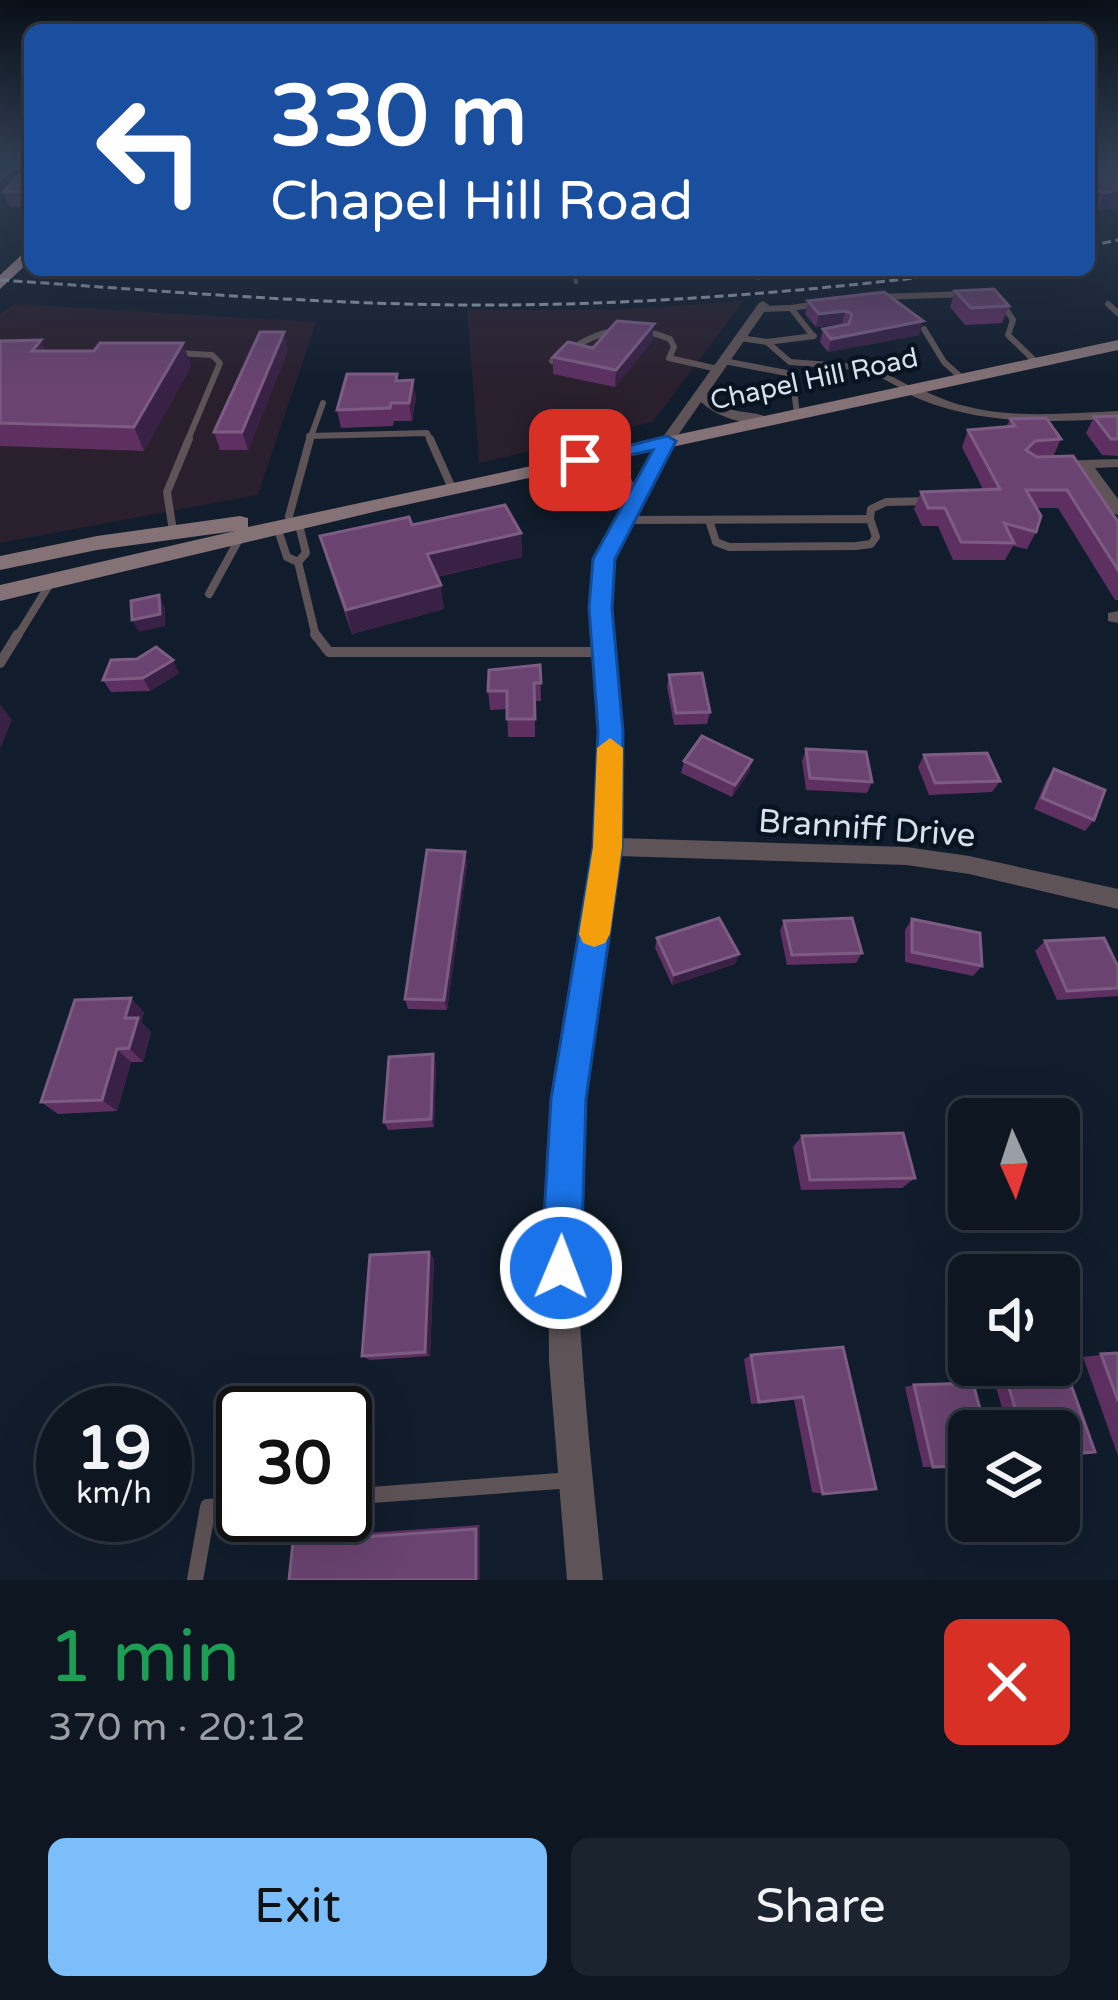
<!DOCTYPE html>
<html lang="en">
<head>
<meta charset="utf-8">
<style>
  body { margin:0; font-family:"Varela Round",sans-serif; background:#1b232e; color:#f1f3f6; height:100vh; display:flex; flex-direction:column; font-size:45px; white-space:nowrap }
  * { box-sizing:border-box; margin:0 }
  p { font-size:39px; color:#9a9fa5 }
  .icon { flex:none; width:66px; height:66px; fill:none; stroke:currentColor; stroke-width:2; stroke-linecap:round; stroke-linejoin:round }
  .map { position:relative; height:1580px; overflow:hidden }
  .drawer { display:flex; flex-direction:column; background:#0d1621; flex:1 }
  .drawer>* { flex:none }
  .banner { position:absolute; left:24px; top:24px; width:1071px; height:252px; border-radius:18px; box-shadow:0 12px 48px #0002,0 0 0 3px #2d353f; background:#1a4fa0; color:#fff; overflow:hidden }
  .needle { width:78px; rotate:177deg }
  .controls { position:absolute; left:948px; top:1098px; display:grid; gap:24px }
  .controls a { display:grid; place-items:center; width:132px; height:132px; border-radius:18px; background:#0d1621; box-shadow:0 12px 48px #0002,0 0 0 3px #2d353f; font-size:60px }
  .speed { position:absolute; left:36px; top:1386px; display:flex; gap:24px; font-size:60px; font-weight:700; text-align:center }
  .speed>* { display:grid; place-content:center; width:156px; height:156px; border-radius:50%; background:#0d1621; box-shadow:0 12px 48px #0002,0 0 0 3px #2d353f; line-height:1 }
  .speed small { font-size:30px; font-weight:400 }
  .speed .limit { border:6px solid #111; border-radius:18px; background:#fff; color:#111 }
  .pin { position:absolute; display:grid; place-items:center; width:102px; height:102px; color:#fff; margin:-51px; border-radius:24px; box-shadow:0 6px 18px #0006 }
  .me { position:absolute; width:132px; margin:-66px; rotate:1deg; stroke-linejoin:round; filter:drop-shadow(0 0 9px #0008) }
  .turn { display:flex; align-items:center; gap:42px; height:252px; padding:0 48px; font-size:54px }
  .turn .icon { width:156px; height:156px; stroke-width:2.5 }
  .turn b { display:block; font-size:84px; line-height:102px }
  .round { display:grid; place-items:center; flex:none; width:126px; height:126px; border-radius:18px; background:#1b232e }
  .summary { display:flex; align-items:center; justify-content:space-between; height:204px; padding:0 48px }
  h1 { font-size:72px; font-weight:600; line-height:90px; color:#1e9e55 }
  .button { display:flex; gap:24px; margin-top:auto; padding:24px 48px }
  .button a { flex:1; height:138px; border-radius:18px; background:#7cbef9; color:#111; font-size:48px; font-weight:600; line-height:138px; text-align:center }
  .button a+a { background:#1b232e; color:#f1f3f6 }
  .map>svg:first-child { display:block }
  .industrial { fill:#291f2d }
  .lines { fill:none; stroke-linecap:round; stroke-linejoin:round }
  .lane-far4 { stroke:#5e5356; stroke-width:4.5 }
  .lane-far3 { stroke:#5e5356; stroke-width:6 }
  .lane-far2 { stroke:#5e5356; stroke-width:8 }
  .lane-far1 { stroke:#5e5356; stroke-width:10 }
  .lane { stroke:#5e5356; stroke-width:16 }
  .street { fill:#5e5356; fill-rule:evenodd }
  .secondary { fill:#847276; fill-rule:evenodd }
  .primary { fill:#a28a90; fill-rule:evenodd }
  .rail { stroke:#a2abb8; stroke-width:3; stroke-dasharray:9 4.5; stroke-linecap:butt }
  .wall { fill:#5d3061 }
  .shaded-wall { fill:#392146 }
  .building { fill:#6a4370; stroke:#7c5c83; stroke-width:3 }
  .route { fill:#1a73e8; stroke:#114b97; stroke-width:3 }
  .slow { fill:#f59e0b }
  .labels { text-anchor:middle; stroke-width:9; stroke-linejoin:round; paint-order:stroke }
  .far-street-label { font-size:27px; fill:#d8e0eb; stroke:#081322 }
  .street-label { font-size:33px; fill:#d8e0eb; stroke:#081322 }
</style>
</head>
<body>
<div class="map">
<svg width="1118" height="1580" viewBox="0 0 1118 1580">
  <rect width="100%" height="100%" fill="#111d2c"/>
  <g class="industrial">
    <path d="M743 301 653 422 479 463 467 310H615Z"/>
    <path d="M14 304 316 322 258 495 0 543V314Z"/>
  </g>
  <g class="lines">
    <g class="lane-far4">
      <path d="M574 270 576 282"/>
      <path d="M711 276 757 271"/>
    </g>
    <g class="lane-far3">
      <path d="M878 297 967 294"/>
      <path d="M1001 302 1013 320 1008 335 1036 362"/>
      <path d="M1108 304 1118 313"/>
      <path d="M760 309 791 308"/>
      <path d="M924 329 944 362 963 379"/>
      <path d="M813 336 791 308 818 304"/>
      <path d="M740 338 767 342 814 336"/>
      <path d="M767 342 790 362 869 368 911 390"/>
      <path d="M177 353 212 355 220 363 187 442"/>
      <path d="M552 361C594 333 621 319 670 339L674 347 669 358 718 369"/>
      <path d="M724 361 792 374 797 414"/>
      <path d="M309 436 427 433 431 442"/>
      <path d="M309 442 323 403"/>
    </g>
    <g class="lane-far2">
      <path d="M430 439 452 488"/>
      <path d="M289 516 310 439"/>
      <path d="M870 519 871 509 886 502 928 501"/>
      <path d="M622 520 870 519 876 537 871 544 856 546 729 547 716 542 709 520"/>
      <path d="M278 530 287 557 298 562 316 637"/>
      <path d="M173 531 167 492 189 439"/>
      <path d="M298 562 306 553 299 525"/>
      <path d="M209 594 238 541"/>
      <path d="M17 637 51 582"/>
    </g>
    <g class="lane-far1">
      <path d="M315 634 329 652H605"/>
      <path d="M0 663 18 634"/>
    </g>
    <g class="lane">
      <path d="M345 1497 572 1480"/>
      <path d="M195 1580 208 1507 243 1504"/>
    </g>
    <g class="street">
      <path d="M14 164H25L0 181V174Z"/>
      <path d="M750 270H762L767 278 757 280Z"/>
      <path d="M763 301 769 305 707 394C735 420 746 406 774 420 752 428 719 419 701 402L674 441 612 559 609 608 621 731 618 838 906 847 969 856 1118 889V909L969 874 906 865 617 856C601 968 577 1082 576 1194 576 1324 590 1452 603 1580H567L549 1362 548 1191 556 1099 596 847 601 731 591 608 596 559 626 504 618 481C594 467 570 479 549 468 572 456 607 463 630 476L635 487 660 441 759 303Z"/>
      <path d="M911 386C929 392 946 402 965 406 1014 419 1068 413 1118 411V419C1044 422 975 426 906 393V387Z"/>
      <path d="M1118 459V467L1095 468 1118 499V515L1112 513 1081 469H1054L1047 465 1054 461Z"/>
      <path d="M1118 611V623L1108 621V613Z"/>
    </g>
    <path class="secondary" d="M1118 340V350L382 510 0 601V585L235 531 97 550 0 570V556L97 536 240 516 248 518V527Z"/>
    <path class="primary" d="M30 247V261L0 289V275Z"/>
    <g class="rail">
      <path d="M1089 246 1118 240"/>
      <path d="M0 280C167 291 333 306 501 305 662 304 822 290 982 270"/>
    </g>
  </g>
  <g class="wall">
    <path d="M1089 164H1118V208L1097 211 1089 208Z"/>
    <path d="M30 165V207H10L3 192Z"/>
    <path d="M955 291 1009 306 1002 323 965 325 950 307Z"/>
    <path d="M884 292 919 335 828 352 820 342 823 329 845 325 842 324 816 327 805 314 808 301Z"/>
    <path d="M0 341 46 351 191 366 144 451 0 446Z"/>
    <path d="M652 341 615 387 553 374V357L593 348Z"/>
    <path d="M288 350 248 450H220L214 432Z"/>
    <path d="M397 374 398 380 416 398 412 421H394L393 426 341 428 337 410Z"/>
    <path d="M1118 416V456L1102 455 1086 433 1094 417Z"/>
    <path d="M1010 419 1061 439 1053 457 1118 522V600H1115L1058 508H1036V532L1027 549 1013 546 1005 560H953L938 526H922L914 509 921 492 983 489 962 447 968 430 1006 427Z"/>
    <path d="M412 525 521 533 522 557 437 577 444 609 352 634 327 561 320 536Z"/>
    <path d="M540 665 541 701H535V737H508L507 709 490 710 488 691Z"/>
    <path d="M179 673 150 691 111 692 103 680Z"/>
    <path d="M669 675 710 712 707 724 674 725 667 687Z"/>
    <path d="M806 749 872 782 867 793 806 790 802 761Z"/>
    <path d="M924 755 1000 781 992 792 929 795 918 767Z"/>
    <path d="M752 760 749 772 732 797 681 773 684 761Z"/>
    <path d="M1054 769 1094 820 1085 831 1034 809 1046 781Z"/>
    <path d="M465 852 467 863 447 1010 408 1009 405 999Z"/>
    <path d="M912 919 982 966 973 976 905 962V930Z"/>
    <path d="M784 921 862 953 856 963 787 965 780 931Z"/>
    <path d="M657 938 739 954 735 964 672 985 655 948Z"/>
    <path d="M1045 941 1118 967V996L1057 1000 1035 951Z"/>
    <path d="M144 1012 141 1022 151 1032 143 1062H131L117 1111 58 1114 41 1102Z"/>
    <path d="M436 1063 434 1127 388 1130 384 1122Z"/>
    <path d="M802 1136 915 1178 902 1188 801 1190 793 1147Z"/>
    <path d="M429 1252 434 1259 430 1356 370 1360 362 1356Z"/>
    <path d="M843 1347 823 1494 812 1492 794 1400 751 1404 744 1359 751 1355Z"/>
    <path d="M1118 1353V1456L1083 1357Z"/>
    <path d="M1003 1368 1059 1431H1009L991 1371Z"/>
    <path d="M914 1385 969 1466 923 1467 905 1387Z"/>
    <path d="M480 1525V1580L293 1542 308 1537Z"/>
  </g>
  <g class="shaded-wall">
    <path d="M1118 190V208L1097 211 1105 193Z"/>
    <path d="M845 311 842 324 816 327 819 314Z"/>
    <path d="M923 321 919 335 828 352 831 339Z"/>
    <path d="M654 324 652 341 615 387 616 370Z"/>
    <path d="M284 332 288 350 248 450 242 432Z"/>
    <path d="M41 340 51 363 32 351Z"/>
    <path d="M183 343 191 366 144 451 134 427Z"/>
    <path d="M413 380 416 398 412 421 409 403Z"/>
    <path d="M521 533 522 557 430 578 427 554Z"/>
    <path d="M441 585 444 609 352 634 346 610Z"/>
    <path d="M159 595 165 608V626L139 632 132 620Z"/>
    <path d="M173 660 179 673 150 691 143 678Z"/>
    <path d="M0 704 12 720 0 749Z"/>
    <path d="M752 760 749 772 732 797 735 785Z"/>
    <path d="M465 852 467 863 447 1010 444 1000Z"/>
    <path d="M739 954 735 964 672 985 674 975Z"/>
    <path d="M131 998 144 1012 141 1022 151 1032 143 1062 129 1048 125 1018Z"/>
    <path d="M117 1049 131 1062 117 1111 102 1100Z"/>
    <path d="M433 1054 436 1063 434 1127 431 1119Z"/>
    <path d="M429 1252 434 1259 430 1356 425 1352Z"/>
    <path d="M480 1525V1580H476V1529Z"/>
  </g>
  <g class="building">
    <path d="M1089 164H1118V190L1105 193 1089 186Z"/>
    <path d="M29 165 30 191 3 192Z"/>
    <path d="M994 289 1009 306 971 308 955 291Z"/>
    <path d="M884 292 923 321 831 339 823 329 849 324 852 314 845 311 819 314 808 301Z"/>
    <path d="M617 321 654 324 616 370 553 357 568 342 593 348Z"/>
    <path d="M260 332H284L242 432H214Z"/>
    <path d="M41 340 32 351H94L100 343H183L134 427 0 423V341Z"/>
    <path d="M347 374H397L396 381 413 380 409 403H391L390 408 337 410Z"/>
    <path d="M1118 416V439H1111L1094 417Z"/>
    <path d="M1046 418 1061 439 1035 441 1026 450 1037 457 1073 456 1118 522V570L1067 490H1026L1041 516 1036 532 1004 523 1014 543 961 542 945 508H928L921 492 1000 489 968 430 1015 426 1010 419Z"/>
    <path d="M505 505 521 533 427 554 441 585 346 610 320 536 409 517 412 525Z"/>
    <path d="M159 595 160 614 132 620 131 601Z"/>
    <path d="M156 647 173 660 143 678 103 680 111 660 137 659Z"/>
    <path d="M540 665 541 683H534L535 719H507V691H488L489 670Z"/>
    <path d="M702 673 710 712 676 713 669 675Z"/>
    <path d="M702 736 752 760 735 785 684 761Z"/>
    <path d="M806 749 866 752 872 782 810 778Z"/>
    <path d="M987 753 1000 781 935 783 924 755Z"/>
    <path d="M1054 769 1105 790 1094 820 1042 798Z"/>
    <path d="M427 850 465 852 444 1000 405 999Z"/>
    <path d="M719 918 739 954 674 975 657 938Z"/>
    <path d="M852 918 862 953 792 955 784 921Z"/>
    <path d="M912 919 980 933 982 966 912 952Z"/>
    <path d="M1104 938 1118 967V988L1067 991 1045 941Z"/>
    <path d="M131 998 125 1018H138L129 1048 117 1049 102 1100 41 1102 75 1000Z"/>
    <path d="M433 1054 431 1119 384 1122 389 1057Z"/>
    <path d="M903 1133 915 1178 810 1180 802 1136Z"/>
    <path d="M429 1252 425 1352 362 1356 370 1255Z"/>
    <path d="M843 1347 876 1489 823 1494 803 1397 759 1402 751 1355Z"/>
    <path d="M1118 1353V1401L1101 1354Z"/>
    <path d="M1059 1365H1064L1095 1452 1059 1455V1431H1022L1003 1368Z"/>
    <path d="M973 1383 986 1431H969V1466L933 1467 914 1385Z"/>
    <path d="M476 1529V1580H289L293 1542Z"/>
  </g>
  <linearGradient id="sky" x2="0" y2="1"><stop stop-color="#091018"/><stop offset="0.42" stop-color="#324056"/><stop offset="1" stop-color="#324056" stop-opacity="0"/></linearGradient>
  <rect width="1118" height="386" fill="url(#sky)"/>
  <path class="route" d="M667 436 676 441 615 559 612 608 623 731 622 847 586 1099 581 1268 575 1282 561 1288 547 1282 541 1268 551 1099 593 847 598 731 589 608 593 559 653 450 580 466 571 460Z"/>
  <path class="slow" d="M610 738 623 748 622 847 610 934 605 943 594 947 583 943 579 934 593 847 597 748Z"/>
  <g class="labels">
    <g class="far-street-label">
      <text transform="translate(814 379) rotate(-12)" y="9">Chapel Hill Road</text>
    </g>
    <g class="street-label">
      <text transform="translate(867 827) rotate(4)" y="12">Branniff Drive</text>
    </g>
  </g>
</svg>
<div class="controls">
<a><svg class="needle" viewBox="-14 -14 28 28"><path d="M0-13l5 13h-10z" fill="#e53935"/><path d="M0 13l5-13h-10z" fill="#9a9fa5"/></svg></a>
<a><svg class="icon" aria-label="sound" viewBox="0 0 24 24"><path d="M4 9h4l5-4v14l-5-4H4zM17 9q2 3 0 6"/></svg></a>
<a><svg class="icon" aria-label="layers" viewBox="0 0 24 24"><path d="M12 4l9 5-9 5-9-5zM3 14l9 5 9-5"/></svg></a>
</div>
<div class="speed"><div>19<small>km/h</small></div><div class="limit">30</div></div>
<div class="pin" style="left:580px;top:460px;background:#d93025"><svg class="icon" aria-label="arrive" viewBox="0 0 24 24"><path d="M6 21V4h12l-3 4 3 4H6"/></svg></div>
<svg class="me" style="left:561px;top:1268px" viewBox="-20 -20 40 40"><circle r="17" fill="#1a73e8" stroke="#fff" stroke-width="3"/><path d="M0-11L8 9 0 5-8 9z" fill="#fff"/></svg>
<div class="banner">
<div class="turn"><svg class="icon" aria-label="left" viewBox="0 0 24 24"><path d="M17 20v-9H6M10 6l-5 5 5 5"/></svg><div><b>330 m</b>Chapel Hill Road</div></div>
</div>
</div>
<section class="drawer">
<div class="summary"><div><h1>1 min</h1><p>370 m · 20:12</p></div><a class="round" style="background:#d93025;color:#fff"><svg class="icon" aria-label="close" viewBox="0 0 24 24"><path d="M6 6l12 12M18 6L6 18"/></svg></a></div>
<div class="button"><a>Exit</a><a>Share</a></div>
</section>
</body>
</html>
